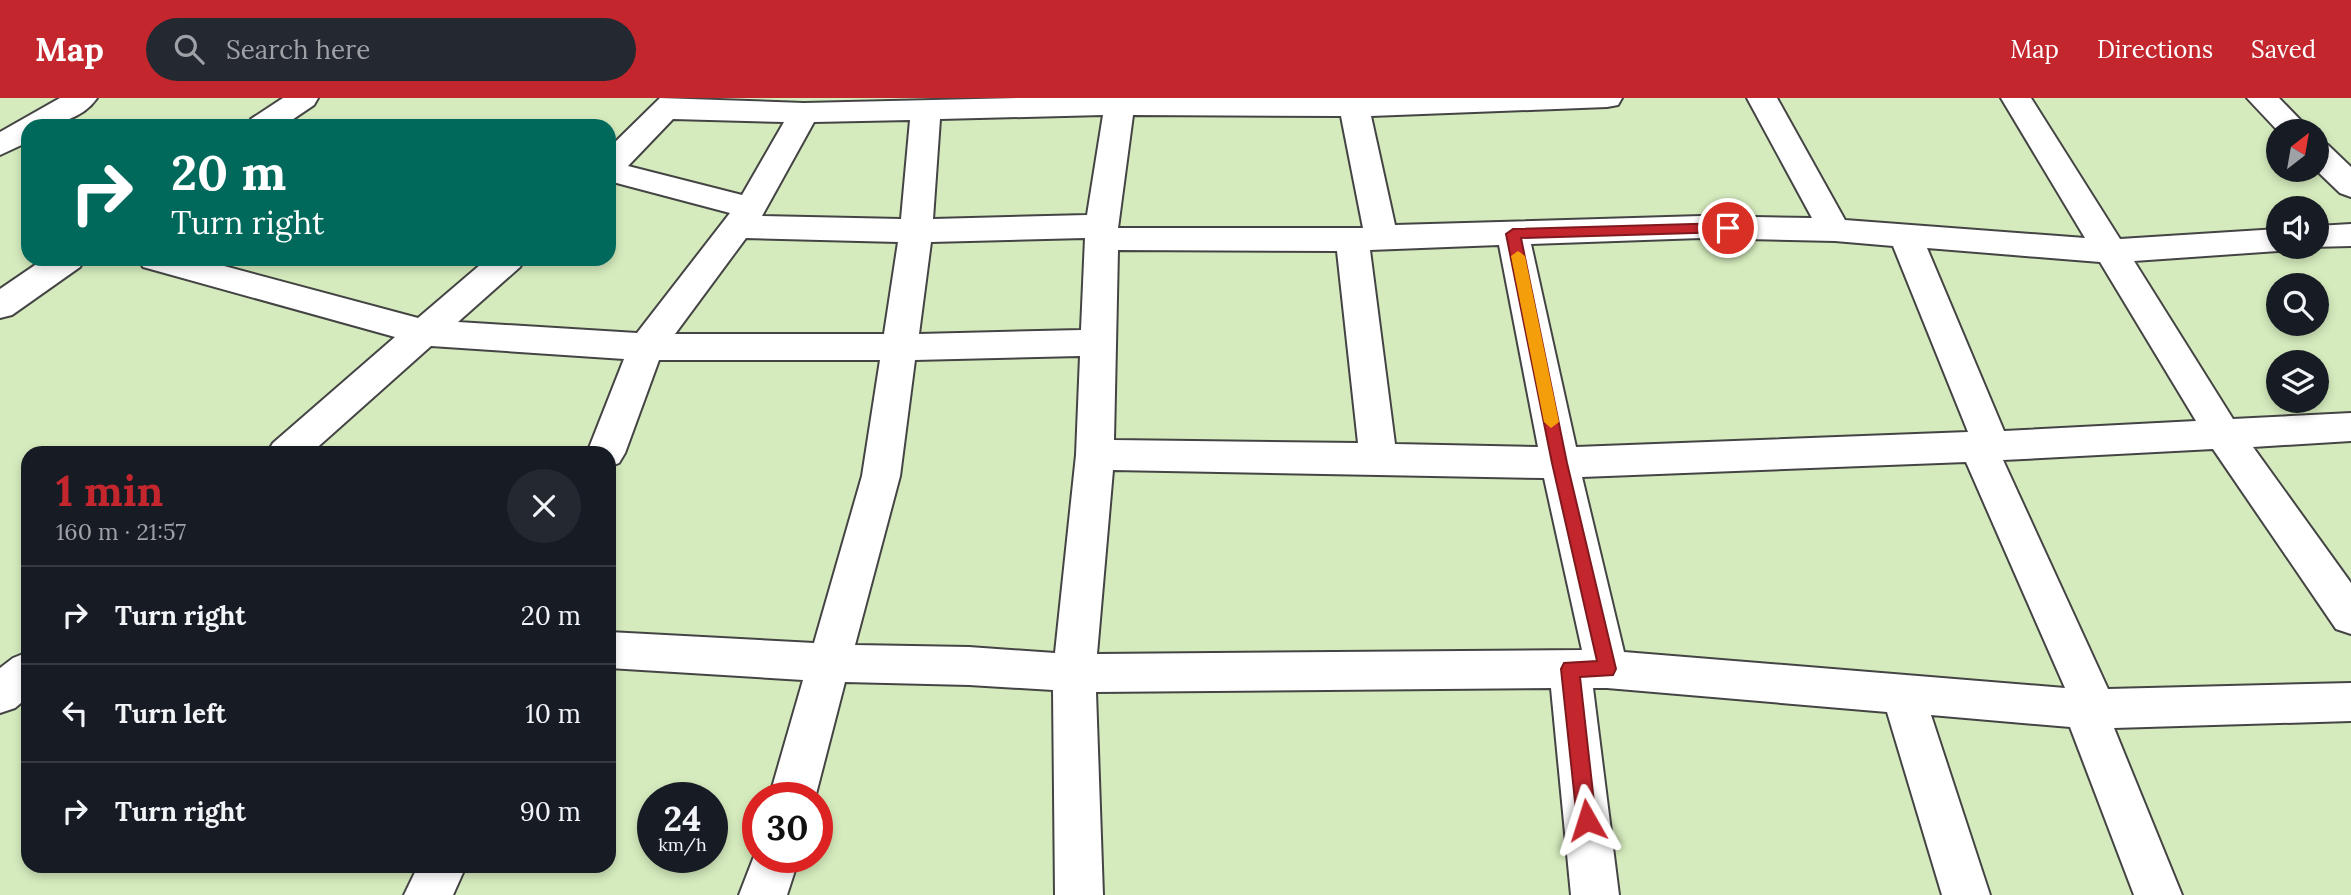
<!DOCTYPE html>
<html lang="en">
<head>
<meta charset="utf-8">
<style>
  body { margin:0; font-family:Lora,serif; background:#242831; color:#f1f3f6; height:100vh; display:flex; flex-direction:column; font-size:26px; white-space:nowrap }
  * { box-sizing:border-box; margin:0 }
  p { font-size:23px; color:#9ea1a6 }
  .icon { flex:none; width:38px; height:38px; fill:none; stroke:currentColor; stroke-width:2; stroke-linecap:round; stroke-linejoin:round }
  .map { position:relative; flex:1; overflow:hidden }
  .panel { position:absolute; left:21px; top:348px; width:595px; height:427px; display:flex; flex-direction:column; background:#171b24; border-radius:21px; box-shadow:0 4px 10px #0003 }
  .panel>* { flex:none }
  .top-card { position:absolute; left:21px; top:21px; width:595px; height:147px; border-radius:21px; box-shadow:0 4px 10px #0003; background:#00695c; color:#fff; overflow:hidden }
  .needle { width:46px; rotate:31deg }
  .buttons { position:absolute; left:2266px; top:21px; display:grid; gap:14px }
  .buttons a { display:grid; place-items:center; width:63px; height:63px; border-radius:50%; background:#171b24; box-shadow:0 4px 10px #0003; font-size:35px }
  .speed { position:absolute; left:637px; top:684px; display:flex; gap:14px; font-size:35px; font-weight:700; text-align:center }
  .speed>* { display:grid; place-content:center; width:91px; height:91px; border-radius:50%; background:#171b24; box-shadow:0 4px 10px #0003; line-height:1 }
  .speed small { font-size:18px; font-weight:400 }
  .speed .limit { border:10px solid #d22; background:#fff; color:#111 }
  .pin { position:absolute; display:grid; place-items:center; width:60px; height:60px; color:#fff; margin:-30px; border:4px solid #fff; border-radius:50%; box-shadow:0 2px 7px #0007 }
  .me { position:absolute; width:77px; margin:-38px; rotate:354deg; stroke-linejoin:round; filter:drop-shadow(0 0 5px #0008) }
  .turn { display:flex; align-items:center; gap:24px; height:147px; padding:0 35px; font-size:32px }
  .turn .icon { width:91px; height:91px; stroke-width:2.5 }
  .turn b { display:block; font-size:49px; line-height:60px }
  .round { display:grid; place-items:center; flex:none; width:74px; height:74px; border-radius:37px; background:#242831 }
  .summary { display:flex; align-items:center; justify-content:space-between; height:119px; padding:0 35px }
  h1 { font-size:42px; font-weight:700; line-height:52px; color:#c4262e }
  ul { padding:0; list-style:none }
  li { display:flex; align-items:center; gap:21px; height:98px; padding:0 35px; border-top:2px solid #363941 }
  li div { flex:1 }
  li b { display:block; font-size:26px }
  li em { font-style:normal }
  header { display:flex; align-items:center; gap:42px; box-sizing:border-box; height:98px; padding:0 35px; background:#c4262e; color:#fff }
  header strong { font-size:33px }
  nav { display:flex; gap:38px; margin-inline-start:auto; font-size:24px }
  .search { width:490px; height:63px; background:#242831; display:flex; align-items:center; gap:18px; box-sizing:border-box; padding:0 24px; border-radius:38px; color:#9ea1a6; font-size:26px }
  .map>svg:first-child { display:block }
  .green { fill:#d5ebbd; fill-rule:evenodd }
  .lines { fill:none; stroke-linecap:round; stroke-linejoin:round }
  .minor-casing { stroke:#444; stroke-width:4 }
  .minor { fill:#fff; fill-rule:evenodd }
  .route { fill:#c4262e; stroke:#7f191e; stroke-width:2 }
  .slow { fill:#f59e0b }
</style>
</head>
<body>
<header>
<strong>Map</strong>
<div class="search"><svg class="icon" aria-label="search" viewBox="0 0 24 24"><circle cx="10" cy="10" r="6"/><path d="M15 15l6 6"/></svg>Search here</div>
<nav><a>Map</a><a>Directions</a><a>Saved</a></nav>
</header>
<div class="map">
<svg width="2351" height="797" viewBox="0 0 2351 797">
  <rect width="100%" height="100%" fill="#fffdf5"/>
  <path class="green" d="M0 0H2351V797H0ZM28 28H609V161H28ZM2278 33H2317V72H2278ZM2278 110H2317V149H2278ZM2278 187H2317V226H2278ZM2278 264H2317V303H2278ZM28 355H609V768H28ZM653 700H712V760H653ZM758 700H817V760H758Z"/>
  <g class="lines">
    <defs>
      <g id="minor">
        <path d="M60 0H97C82 22 52 28 28 28V44L0 57V34Z"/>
        <path d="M283 0H318L314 7 283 28H247L251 21Z"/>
        <path d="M660 0 804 5 1020 0H1622L1618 7 1607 9 1371 18 1395 127 1701 118 1812 120 1747 0H1777L1845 122 2085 140 2001 0H2031L2120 141 2278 131V149H2290L2278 153 2134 163 2233 321 2351 315V343L2253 349 2351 485V536L2336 531 2213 351 2003 362 2108 591 2351 585V623L2114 630 2182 797H2134L2070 629 1931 617 1990 797H1942L1887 614 1607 590H1593L1619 797H1571L1551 590 1096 594 1103 797H1055L1053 592 969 587 845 584 815 700H769L803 582 609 570V534L814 545 862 378 880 262H659L625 355 619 365 609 369V355H587L624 261 431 248 311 355H267L273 345 395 239 143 169 138 161H198L418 220 487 161H525L520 169 458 224 637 235 730 115 609 83V50ZM1103 17 1087 117 933 121 940 21ZM1133 17 1341 18 1363 130H1118ZM673 21 784 24 742 97 628 68ZM910 22 901 121 762 118 814 24ZM746 140 898 144 884 236H675ZM1085 140 1081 232 919 236 931 144ZM1701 140 1835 143 1893 148 1968 334 1576 349 1531 146ZM1499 147 1538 349 1395 346 1370 152ZM1927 150 2100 164 2196 323 2004 333ZM1118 152 1337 153 1358 345 1114 342ZM1080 258 1076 357 1055 555 969 549 855 547 900 378 915 262ZM1966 364 2065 590 1624 554 1582 379ZM1113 372 1544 380 1582 552 1097 556Z"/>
        <path d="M2247 0H2279L2311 33H2278Z"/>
        <path d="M2317 44 2328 47 2351 69V99L2340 95 2316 72Z"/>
        <path d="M2351 126V148L2311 149H2317V128Z"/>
        <path d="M44 161H85L80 169 12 217 0 220V191Z"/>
        <path d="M28 554V599L15 610 0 615V570L13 560Z"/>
        <path d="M758 748V760H799L787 797H739Z"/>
        <path d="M418 768H466L453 797H404Z"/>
      </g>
    </defs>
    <use href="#minor" class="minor-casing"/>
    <use href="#minor" class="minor"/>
  </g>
  <path class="route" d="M1728 125 1735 130 1728 134 1521 140 1567 365 1616 571 1613 577 1580 579 1596 722 1594 728 1587 731 1580 728 1577 722 1561 571 1564 565 1597 563 1552 365 1506 136 1513 131Z"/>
  <path class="slow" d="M1518 153 1525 158 1559 324 1551 330 1544 324 1511 158Z"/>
</svg>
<div class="buttons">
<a><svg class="needle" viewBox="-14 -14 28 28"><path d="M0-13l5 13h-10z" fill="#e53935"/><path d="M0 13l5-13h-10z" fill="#9ea1a6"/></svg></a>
<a><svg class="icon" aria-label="sound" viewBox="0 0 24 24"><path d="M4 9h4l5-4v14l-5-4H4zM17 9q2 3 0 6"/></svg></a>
<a><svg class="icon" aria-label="search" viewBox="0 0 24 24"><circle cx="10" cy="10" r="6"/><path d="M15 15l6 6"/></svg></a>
<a><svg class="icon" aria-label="layers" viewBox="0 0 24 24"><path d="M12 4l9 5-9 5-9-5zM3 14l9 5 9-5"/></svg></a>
</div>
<div class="speed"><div>24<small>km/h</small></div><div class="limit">30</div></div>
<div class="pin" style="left:1728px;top:130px;background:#d93025"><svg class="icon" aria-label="arrive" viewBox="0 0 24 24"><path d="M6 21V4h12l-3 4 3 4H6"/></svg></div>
<svg class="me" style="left:1587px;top:722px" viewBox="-20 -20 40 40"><path d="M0-17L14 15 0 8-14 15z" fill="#c4262e" stroke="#fff" stroke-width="4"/></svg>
<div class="top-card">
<div class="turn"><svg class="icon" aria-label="right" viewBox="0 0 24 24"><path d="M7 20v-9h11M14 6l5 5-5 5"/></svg><div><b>20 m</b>Turn right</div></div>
</div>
<section class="panel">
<div class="summary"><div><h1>1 min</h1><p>160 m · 21:57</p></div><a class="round"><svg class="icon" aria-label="close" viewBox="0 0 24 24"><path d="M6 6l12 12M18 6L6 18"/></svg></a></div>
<ul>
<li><svg class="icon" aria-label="right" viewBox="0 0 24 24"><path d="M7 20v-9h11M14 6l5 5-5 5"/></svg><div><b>Turn right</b></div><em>20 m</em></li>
<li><svg class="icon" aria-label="left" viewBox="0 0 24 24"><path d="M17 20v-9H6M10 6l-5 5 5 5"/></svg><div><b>Turn left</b></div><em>10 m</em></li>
<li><svg class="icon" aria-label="right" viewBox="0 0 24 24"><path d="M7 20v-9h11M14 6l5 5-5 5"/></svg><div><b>Turn right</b></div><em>90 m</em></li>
</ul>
</section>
</div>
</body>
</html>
